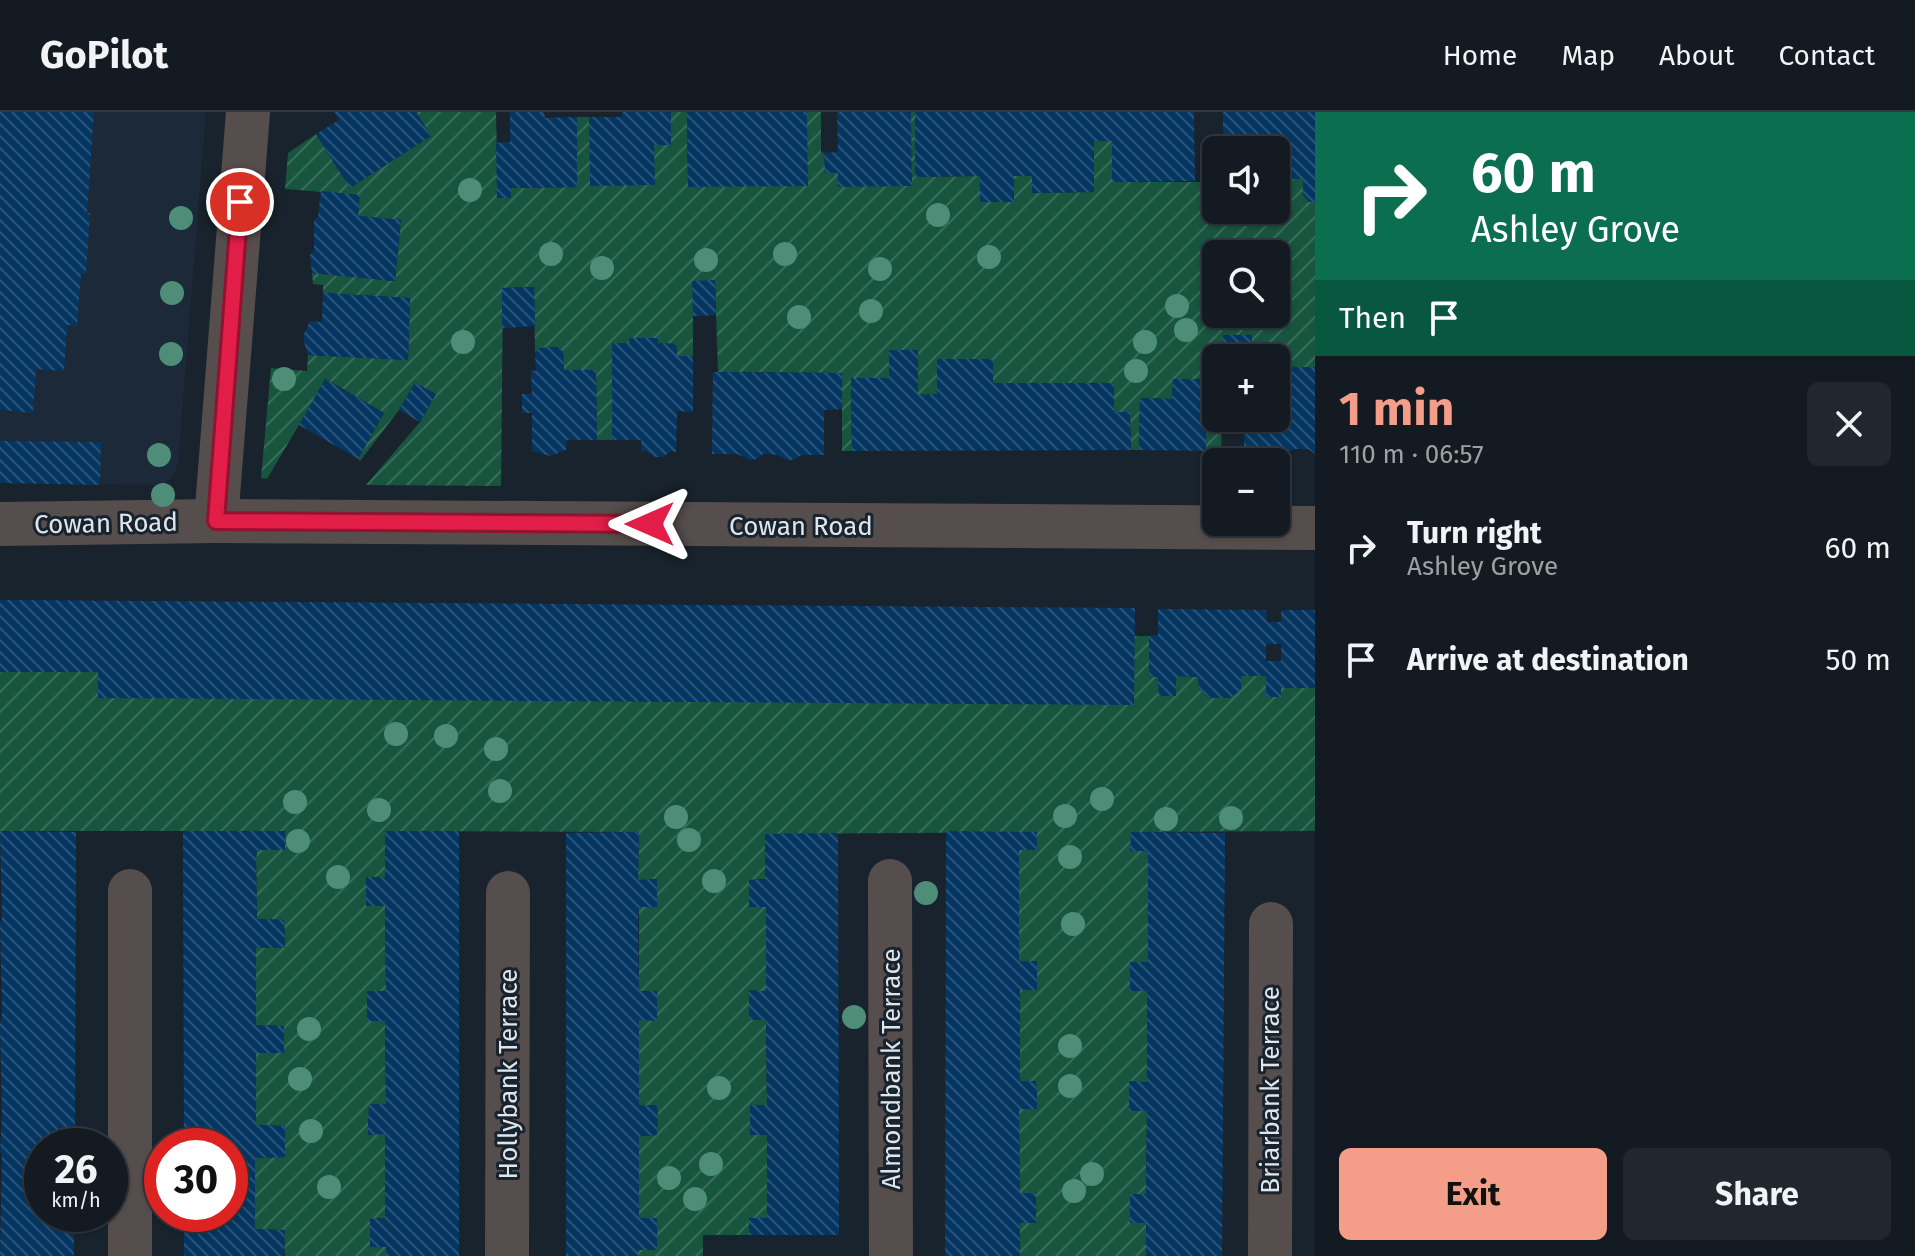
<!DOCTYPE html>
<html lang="en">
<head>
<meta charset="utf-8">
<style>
  body { margin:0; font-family:"Fira Sans",sans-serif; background:#20272f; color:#f1f3f6; height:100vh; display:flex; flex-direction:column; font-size:30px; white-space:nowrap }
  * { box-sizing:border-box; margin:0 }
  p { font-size:26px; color:#9da1a5 }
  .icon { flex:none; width:44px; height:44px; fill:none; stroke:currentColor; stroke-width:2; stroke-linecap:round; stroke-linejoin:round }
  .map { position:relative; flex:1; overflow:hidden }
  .side { display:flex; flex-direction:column; background:#131a22; width:600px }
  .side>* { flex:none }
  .top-card { background:#0b6e4f; color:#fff; overflow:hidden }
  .controls { position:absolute; left:1202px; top:24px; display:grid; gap:16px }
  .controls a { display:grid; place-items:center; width:88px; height:88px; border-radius:12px; background:#131a22; box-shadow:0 2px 6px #0004,0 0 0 2px #323840; font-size:40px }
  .speed { position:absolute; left:24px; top:1016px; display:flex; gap:16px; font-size:40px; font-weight:700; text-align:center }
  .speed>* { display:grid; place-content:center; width:104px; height:104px; border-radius:50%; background:#131a22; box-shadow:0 2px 6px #0004,0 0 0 2px #323840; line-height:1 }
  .speed small { font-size:20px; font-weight:400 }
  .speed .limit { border:12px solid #d22; background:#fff; color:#111 }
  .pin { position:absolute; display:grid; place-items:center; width:68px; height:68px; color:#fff; margin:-34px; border:4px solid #fff; border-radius:50%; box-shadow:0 2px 8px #0007 }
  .me { position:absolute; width:88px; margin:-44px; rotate:270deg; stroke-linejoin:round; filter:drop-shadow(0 0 6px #0008) }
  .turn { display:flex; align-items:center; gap:28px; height:168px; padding:0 24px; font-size:36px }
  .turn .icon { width:104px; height:104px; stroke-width:2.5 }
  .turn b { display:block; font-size:56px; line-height:68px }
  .then { display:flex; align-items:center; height:76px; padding:0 24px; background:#0003; gap:16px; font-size:30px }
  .round { display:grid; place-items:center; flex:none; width:84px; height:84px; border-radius:12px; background:#20272f }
  .headline { display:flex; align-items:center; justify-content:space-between; height:136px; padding:0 24px }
  h1 { font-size:48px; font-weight:700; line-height:60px; color:#f49e89 }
  .action { display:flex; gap:16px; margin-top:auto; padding:16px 24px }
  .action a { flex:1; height:92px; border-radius:12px; background:#f49e89; color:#111; font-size:32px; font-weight:700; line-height:92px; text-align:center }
  .action a+a { background:#20272f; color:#f1f3f6 }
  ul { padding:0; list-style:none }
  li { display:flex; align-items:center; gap:24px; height:112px; padding:0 24px }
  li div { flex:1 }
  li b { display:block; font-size:30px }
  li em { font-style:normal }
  header { display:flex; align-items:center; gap:48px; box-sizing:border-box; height:112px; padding:0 40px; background:#131a22; border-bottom:2px solid #323840 }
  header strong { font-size:38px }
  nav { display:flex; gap:44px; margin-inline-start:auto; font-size:28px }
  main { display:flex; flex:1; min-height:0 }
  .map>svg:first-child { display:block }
  .built { fill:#1b2939 }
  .garden { fill:url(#garden-furrows); fill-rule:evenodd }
  .building { fill:url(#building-back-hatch); fill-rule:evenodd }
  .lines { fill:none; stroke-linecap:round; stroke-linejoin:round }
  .minor { stroke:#564e4d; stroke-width:44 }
  .tree { fill:#4e8e79 }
  .route-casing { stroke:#92132f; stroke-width:20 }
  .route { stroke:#e11d48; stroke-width:14 }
  .labels { text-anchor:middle; stroke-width:6; stroke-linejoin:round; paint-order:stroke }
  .street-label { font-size:26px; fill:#dee5ec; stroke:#19232d }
</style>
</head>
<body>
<header>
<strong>GoPilot</strong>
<nav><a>Home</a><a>Map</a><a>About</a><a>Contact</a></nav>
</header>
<main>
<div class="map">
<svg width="1315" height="1144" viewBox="0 0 1315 1144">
  <defs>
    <pattern id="garden-furrows" width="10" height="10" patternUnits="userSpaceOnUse" patternTransform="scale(2)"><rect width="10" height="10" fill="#17553e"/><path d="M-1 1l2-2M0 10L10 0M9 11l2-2" fill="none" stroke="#386d5a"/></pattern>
    <pattern id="building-back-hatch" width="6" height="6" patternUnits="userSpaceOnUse" patternTransform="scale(2)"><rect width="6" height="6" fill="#053662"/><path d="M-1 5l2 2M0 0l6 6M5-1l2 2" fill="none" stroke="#295379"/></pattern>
  </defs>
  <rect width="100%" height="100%" fill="#19232d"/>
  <path class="built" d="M0 0H206L178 351 174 363 165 371 158 373 0 371Z"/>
  <g class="garden">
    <path d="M416 0H496L498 86H510L511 76 577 75V5H589L654 73V33H671V0H687L688 75 807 0H821V40L824 41 826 61H838L911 0H915L916 65 980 64 981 90H1014V64H1032V81L1094 80V29H1112L1113 70H1205V78H1216V98H1276V67H1303V83L1309 90H1315V255H1276V246H1252L1223 223V246H1216V306H1222L1221 339H1206V267H1173L1172 287 1140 286 1139 338H1131L1130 301 1114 300 1113 271H993L937 247V282L918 283V239H889V266H851L852 339H842V261L718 260 715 169H693V244H677L676 232 658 231V226L629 227 630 231H612V328H597L596 258H564L563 240 559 235 540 236 535 241 534 175 503 176 501 374 366 373 420 310 436 282 415 271 399 298 360 349 358 347 384 301 326 267 267 367 261 366 271 256 307 259 308 243 408 248 410 186 323 181V173L313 172 312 161 395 169 401 108 358 104 359 83 285 77 288 41 316 22 350 76 431 24ZM1216 142H1276V202H1252L1251 215H1223V202H1216Z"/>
    <path d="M1134 524H1149V564L1158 565 1159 584H1176V564L1198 565 1199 577 1210 586 1241 577V564H1266L1267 585H1281V576H1315V719L1131 720V739H1148V850H1130V878L1147 879V970H1129V999H1147L1146 1082H1130V1111H1146V1144H1020L1019 997H1036V969H1020V878L1037 850 1019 849V738H1037L1036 720 766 722 765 767 749 768V795H766V879H749V908H766L767 993H750V1023H767V1106H749V1123H703V1144H638V1138H657V1106H639V1024L657 1023V993H639V908H657V879H639V795H657V767L638 768 639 720 385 719V765L366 766 385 794 386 879 368 909H385L386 992 369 993V1022H385V1106L370 1107V1135H386V1144H285L284 1118 255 1117V1046L285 1045V1014L256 1013V941L284 940V914L256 913V836H285L284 808 257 807 256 747 257 738H284L285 719H0V560H98L1134 593Z"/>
  </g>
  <g class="building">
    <path d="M0 0H94L87 101H90L86 162H81L77 214 67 213 64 259 36 257 33 301 0 298Z"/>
    <path d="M334 0H416L431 24 350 76 316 22 339 8Z"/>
    <path d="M510 0H544L545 6 577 5V75L511 76V86H497L496 31 510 30Z"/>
    <path d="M622 0H671V33H654L655 73 590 74 589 5H622Z"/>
    <path d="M687 0H807L808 74 688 75Z"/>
    <path d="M837 0H911L912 74 838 75V61H825L824 41 838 40Z"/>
    <path d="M915 0H1194L1195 69 1112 70V29H1094V80L1032 81V64H1014V90H980V64L915 65Z"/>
    <path d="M1223 0H1315V90H1309L1303 83V67H1276V38H1223Z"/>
    <path d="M1204 39H1216V78H1205Z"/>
    <path d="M321 79 360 83 358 104 401 108 395 169 312 161 310 143 314 139V108L318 105Z"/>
    <path d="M715 168 716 203 693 204 692 169Z"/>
    <path d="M534 175 535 214 502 216V176Z"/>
    <path d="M323 181 410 186 408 248 308 243 304 230V222L310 209 322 210Z"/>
    <rect x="1223" y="202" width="29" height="13"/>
    <rect x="1223" y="223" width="29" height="23"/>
    <path d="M629 226H659L658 231 676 232 677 244H693V300L677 299 676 340 671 339 663 345H655L646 339 641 340V328H612V231H630Z"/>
    <path d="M559 235 563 240 564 258H596L597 328H567L566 338 550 344 532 339V301H522V282H532L531 258 536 259 535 241 540 236Z"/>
    <path d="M889 238H918V283L937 282V247H993V271H1114V300H1130L1131 338 852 339 851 266H889Z"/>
    <path d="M1276 255H1315V342L1308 337H1294L1281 343 1269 337 1244 338V306H1276Z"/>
    <path d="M713 260 842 261V297L824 298V343H802L789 349 777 343 763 342 757 347 750 348 737 342H712Z"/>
    <path d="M325 267 384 301 358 347 299 313Z"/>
    <path d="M1173 267H1207L1206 339 1139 338 1140 286 1172 287Z"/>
    <path d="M415 271 436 282 420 310 399 298Z"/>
    <path d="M0 329 101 330 100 373 0 371Z"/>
    <path d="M0 488 1135 496 1134 593 98 586V560H0Z"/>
    <path d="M1158 497 1266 498 1267 510H1281V498H1315V576H1281V585H1266V564H1241V577L1231 586H1210L1199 577 1198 565 1176 564V584H1159L1158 565 1149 564V524L1158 523ZM1266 532H1281V549H1266Z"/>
    <path d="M0 719 76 720 75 1034H42V1102H74V1144H0L2 1041H0L2 1004 0 912 2 902 0 809H2Z"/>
    <path d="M183 719H285V738H257L256 747 257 807 284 808 285 836H256V913L284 914V941H256V1013L285 1014V1045L255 1046V1117L285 1118 284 1144H184V1102H230V1034H184Z"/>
    <path d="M385 719H459V1144H386V1135H370V1107L385 1106V1022L368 1023V1008L369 992H386L385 909H367V879H386L385 794H366V765H385Z"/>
    <path d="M946 719 1037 720V738H1019V849H1037V878H1020V969H1036L1037 981V997H1019L1020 1081H1036V1111H1020V1144H945Z"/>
    <path d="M639 720 638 768 657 767V795H639L638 807 639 879H657V909L639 908V993H657L658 1007 657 1023 639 1024V1106H657V1138H638V1144H566V721Z"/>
    <path d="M1131 720 1225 721 1222 1144H1146V1111H1130V1082H1146L1147 999H1129V969L1147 970V879H1130V850H1148V739H1130Z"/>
    <path d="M838 721 839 1123H749V1106H767V1023H750V993H767L766 908H749V878L766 879V795H749V768L765 767V722Z"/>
  </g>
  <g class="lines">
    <g class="minor">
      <path d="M216 409 248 0"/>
      <path d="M0 412 216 409 1315 416"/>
      <path d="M890 769 891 1144"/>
      <path d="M130 1144V779"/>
      <path d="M507 1144 508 781"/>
      <path d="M1270 1144 1271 812"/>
    </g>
  </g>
  <g class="tree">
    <circle cx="470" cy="78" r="12"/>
    <circle cx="938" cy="103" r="12"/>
    <circle cx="181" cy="106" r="12"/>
    <circle cx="551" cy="142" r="12"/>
    <circle cx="785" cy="142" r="12"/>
    <circle cx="989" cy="145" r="12"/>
    <circle cx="706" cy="148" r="12"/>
    <circle cx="602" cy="156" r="12"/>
    <circle cx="880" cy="157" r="12"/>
    <circle cx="172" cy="181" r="12"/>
    <circle cx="1177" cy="194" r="12"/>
    <circle cx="871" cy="199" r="12"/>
    <circle cx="799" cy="205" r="12"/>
    <circle cx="1186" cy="218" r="12"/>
    <circle cx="463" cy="230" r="12"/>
    <circle cx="1145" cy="230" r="12"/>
    <circle cx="171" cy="242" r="12"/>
    <circle cx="1136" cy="259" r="12"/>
    <circle cx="284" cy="267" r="12"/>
    <circle cx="159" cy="343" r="12"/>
    <circle cx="163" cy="383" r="12"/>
    <circle cx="396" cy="622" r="12"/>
    <circle cx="446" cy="624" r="12"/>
    <circle cx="496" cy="637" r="12"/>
    <circle cx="500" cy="679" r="12"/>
    <circle cx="1102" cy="687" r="12"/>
    <circle cx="295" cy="690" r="12"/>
    <circle cx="379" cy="698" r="12"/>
    <circle cx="1065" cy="704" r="12"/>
    <circle cx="676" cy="705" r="12"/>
    <circle cx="1231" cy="706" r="12"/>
    <circle cx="1166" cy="707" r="12"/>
    <circle cx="689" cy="728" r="12"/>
    <circle cx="298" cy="729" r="12"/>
    <circle cx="1070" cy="745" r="12"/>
    <circle cx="338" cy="765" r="12"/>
    <circle cx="714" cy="769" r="12"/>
    <circle cx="926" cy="781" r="12"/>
    <circle cx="1073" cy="812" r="12"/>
    <circle cx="854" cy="905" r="12"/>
    <circle cx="309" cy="917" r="12"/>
    <circle cx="1070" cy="934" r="12"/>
    <circle cx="300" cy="967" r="12"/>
    <circle cx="1070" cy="974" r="12"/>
    <circle cx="719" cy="976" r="12"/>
    <circle cx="311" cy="1019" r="12"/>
    <circle cx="711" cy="1052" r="12"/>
    <circle cx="1092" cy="1062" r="12"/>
    <circle cx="669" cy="1066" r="12"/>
    <circle cx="329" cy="1075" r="12"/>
    <circle cx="1074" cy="1079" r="12"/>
    <circle cx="695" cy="1087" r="12"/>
  </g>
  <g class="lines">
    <defs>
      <path id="route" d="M240 90 216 409 650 412"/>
    </defs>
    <use href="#route" class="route-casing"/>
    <use href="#route" class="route"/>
  </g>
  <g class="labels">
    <g class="street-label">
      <text transform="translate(106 411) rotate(-1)" y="9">Cowan Road</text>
      <text x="801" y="423">Cowan Road</text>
      <text transform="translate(891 957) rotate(-90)" y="9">Almondbank Terrace</text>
      <text transform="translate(508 962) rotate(-90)" y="9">Hollybank Terrace</text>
      <text transform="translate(1270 978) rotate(-90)" y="9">Briarbank Terrace</text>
    </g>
  </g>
</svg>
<div class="controls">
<a><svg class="icon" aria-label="sound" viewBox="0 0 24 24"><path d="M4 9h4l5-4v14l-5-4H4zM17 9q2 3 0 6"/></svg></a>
<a><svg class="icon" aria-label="search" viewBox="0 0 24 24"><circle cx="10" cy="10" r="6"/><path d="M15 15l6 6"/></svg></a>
<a>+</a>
<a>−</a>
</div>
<div class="speed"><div>26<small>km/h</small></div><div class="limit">30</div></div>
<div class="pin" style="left:240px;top:90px;background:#d93025"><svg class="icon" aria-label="arrive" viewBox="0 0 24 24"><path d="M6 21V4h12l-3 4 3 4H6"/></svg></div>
<svg class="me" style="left:650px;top:412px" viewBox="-20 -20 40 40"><path d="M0-17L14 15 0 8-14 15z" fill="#e11d48" stroke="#fff" stroke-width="4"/></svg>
</div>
<section class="side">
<div class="top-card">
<div class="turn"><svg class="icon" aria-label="right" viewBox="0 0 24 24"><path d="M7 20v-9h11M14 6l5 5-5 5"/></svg><div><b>60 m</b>Ashley Grove</div></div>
<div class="then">Then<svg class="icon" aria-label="arrive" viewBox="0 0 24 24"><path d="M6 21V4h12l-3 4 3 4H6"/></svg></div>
</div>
<div class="headline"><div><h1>1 min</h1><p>110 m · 06:57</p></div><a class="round"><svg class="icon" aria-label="close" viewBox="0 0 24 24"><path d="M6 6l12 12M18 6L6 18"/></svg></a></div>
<ul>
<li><svg class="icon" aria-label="right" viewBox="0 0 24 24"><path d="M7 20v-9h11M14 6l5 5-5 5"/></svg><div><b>Turn right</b><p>Ashley Grove</p></div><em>60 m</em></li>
<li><svg class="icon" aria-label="arrive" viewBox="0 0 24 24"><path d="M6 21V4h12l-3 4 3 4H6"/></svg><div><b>Arrive at destination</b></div><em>50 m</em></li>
</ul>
<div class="action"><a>Exit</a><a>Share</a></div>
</section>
</main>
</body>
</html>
